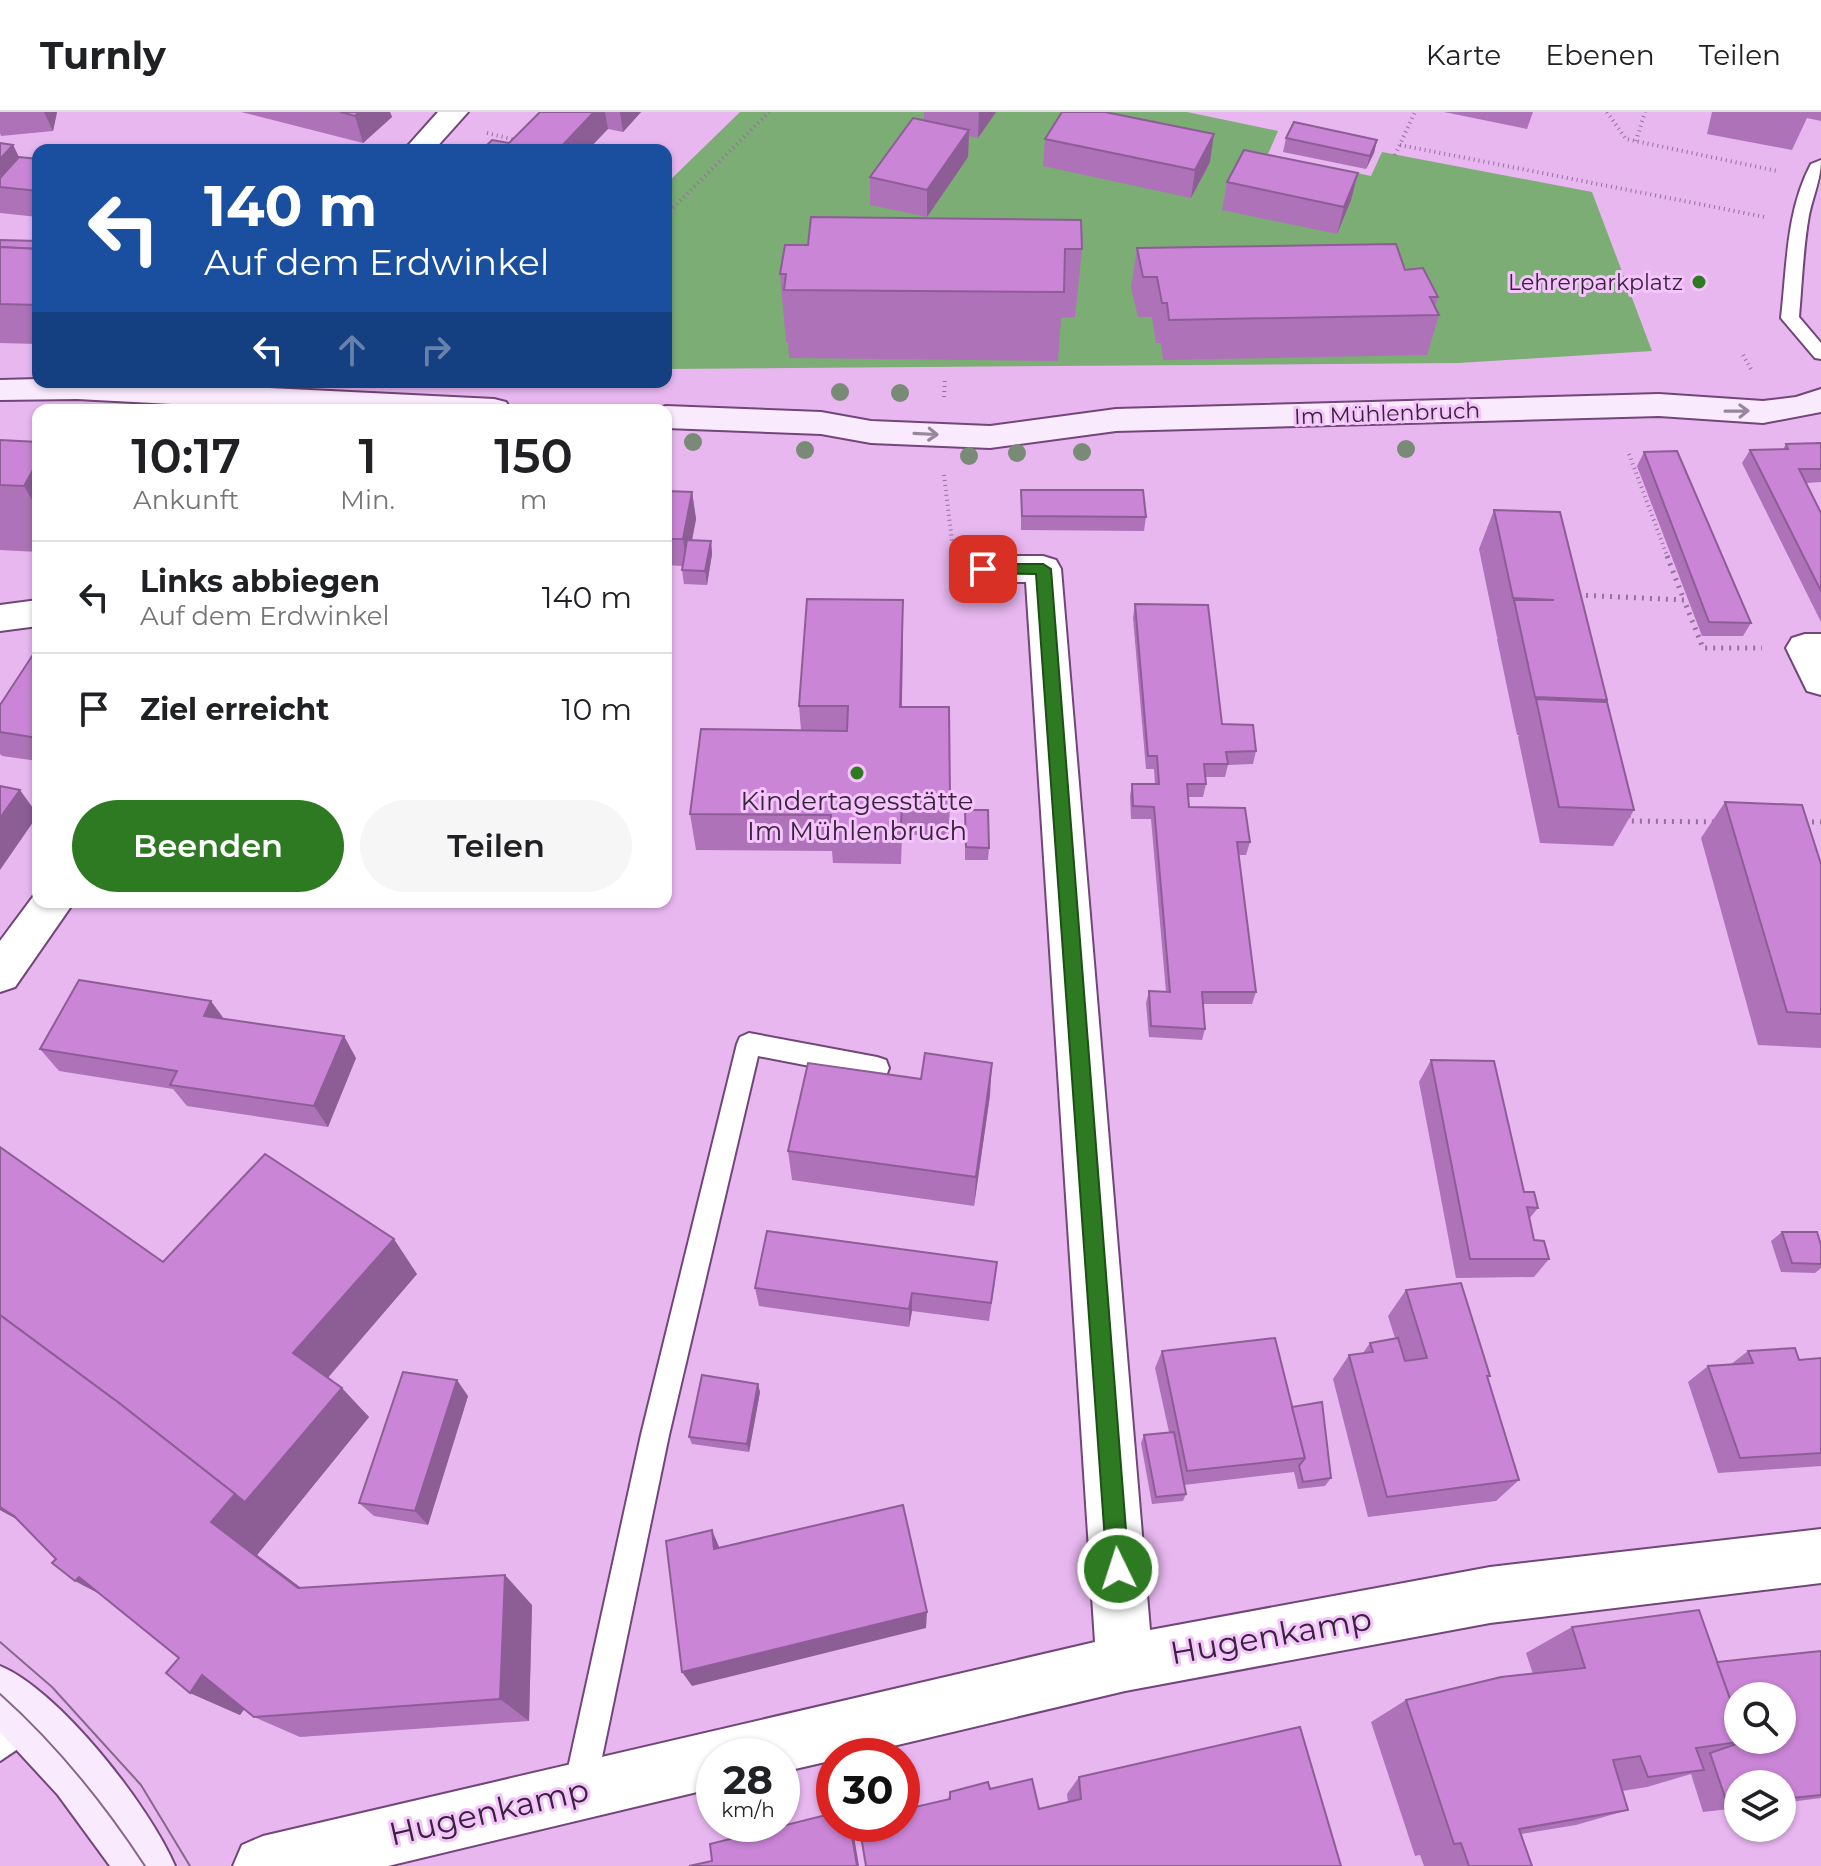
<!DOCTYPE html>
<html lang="de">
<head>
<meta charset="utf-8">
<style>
  body { margin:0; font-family:Montserrat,sans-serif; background:#f6f6f6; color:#202124; height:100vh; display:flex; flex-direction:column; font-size:30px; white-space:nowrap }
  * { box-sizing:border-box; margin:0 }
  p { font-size:26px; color:#757577 }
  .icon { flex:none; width:44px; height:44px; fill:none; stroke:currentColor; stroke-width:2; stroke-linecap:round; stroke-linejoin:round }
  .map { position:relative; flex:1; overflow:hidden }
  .drawer { position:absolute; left:32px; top:292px; width:640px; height:504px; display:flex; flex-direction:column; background:#fff; border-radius:16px; box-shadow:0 2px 6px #0004 }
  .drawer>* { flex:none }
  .guide { position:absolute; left:32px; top:32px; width:640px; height:244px; border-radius:16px; box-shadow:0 2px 6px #0004; background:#1a4fa0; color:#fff; overflow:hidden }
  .fabs { position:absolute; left:1724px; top:1570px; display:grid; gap:16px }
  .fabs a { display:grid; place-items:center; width:72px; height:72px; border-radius:50%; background:#fff; box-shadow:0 2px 6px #0004; font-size:40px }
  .speed { position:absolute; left:696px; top:1626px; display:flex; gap:16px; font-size:40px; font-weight:700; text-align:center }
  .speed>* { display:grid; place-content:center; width:104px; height:104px; border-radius:50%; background:#fff; box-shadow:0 2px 6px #0004; line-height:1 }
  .speed small { font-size:20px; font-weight:400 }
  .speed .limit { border:12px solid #d22; background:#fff; color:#111 }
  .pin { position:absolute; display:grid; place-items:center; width:68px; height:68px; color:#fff; margin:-34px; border-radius:16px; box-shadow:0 4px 12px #0006 }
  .me { position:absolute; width:88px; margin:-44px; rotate:356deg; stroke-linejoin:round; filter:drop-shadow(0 0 6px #0008) }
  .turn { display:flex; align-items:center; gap:28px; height:168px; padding:0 40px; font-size:36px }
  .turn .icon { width:104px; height:104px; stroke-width:2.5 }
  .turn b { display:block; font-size:56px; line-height:68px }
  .lanes { display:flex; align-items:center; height:76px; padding:0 40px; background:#0003; justify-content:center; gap:40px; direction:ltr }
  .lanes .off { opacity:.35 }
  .eta { display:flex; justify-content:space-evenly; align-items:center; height:136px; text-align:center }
  .eta b { font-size:48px; font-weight:600; line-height:56px }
  .cta { display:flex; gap:16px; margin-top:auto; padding:16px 40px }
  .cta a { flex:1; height:92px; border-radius:48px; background:#2d7a22; color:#fff; font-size:32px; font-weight:600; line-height:92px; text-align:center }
  .cta a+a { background:#f6f6f6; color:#202124 }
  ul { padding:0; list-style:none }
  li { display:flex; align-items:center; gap:24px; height:112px; padding:0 40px; border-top:2px solid #e0e0e0 }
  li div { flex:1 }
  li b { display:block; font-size:30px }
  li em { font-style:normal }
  header { display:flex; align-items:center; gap:48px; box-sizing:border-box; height:112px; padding:0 40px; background:#fff; border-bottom:2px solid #e0e0e0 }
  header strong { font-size:38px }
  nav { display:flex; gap:44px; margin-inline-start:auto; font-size:28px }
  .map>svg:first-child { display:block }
  .green { fill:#7cad75 }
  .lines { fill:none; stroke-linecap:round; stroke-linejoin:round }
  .lane-casing { stroke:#714678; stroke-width:4 }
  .street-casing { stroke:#714678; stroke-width:4 }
  .secondary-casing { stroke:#714678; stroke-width:4 }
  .path-far1 { stroke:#937199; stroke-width:4; stroke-dasharray:1 4; stroke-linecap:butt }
  .path { stroke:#937199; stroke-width:5; stroke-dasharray:2 6; stroke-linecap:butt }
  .lane { fill:#fff; fill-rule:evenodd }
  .street { fill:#fff; fill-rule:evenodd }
  .secondary { fill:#faeafd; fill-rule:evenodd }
  .tram { stroke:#87668c; stroke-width:2 }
  .tree { fill:#798a77 }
  .wall { fill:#ae72b8 }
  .shaded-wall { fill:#8d5d96 }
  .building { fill:#ca85d6; stroke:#8d5d96; stroke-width:2 }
  .oneway { stroke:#98879c }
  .route { fill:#2d7a22; stroke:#1d4f16; stroke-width:2 }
  .poi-dot { fill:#2d7a22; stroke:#f5c4fd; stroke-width:3 }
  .labels { text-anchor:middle; stroke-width:6; stroke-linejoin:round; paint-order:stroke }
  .far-poi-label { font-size:22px; fill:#37243a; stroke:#f5c4fd; text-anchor:end }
  .far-street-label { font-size:22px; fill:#37243a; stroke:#f5c4fd }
  .poi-label { font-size:26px; fill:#37243a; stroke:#f5c4fd }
  .near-street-label { font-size:32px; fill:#37243a; stroke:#f5c4fd }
</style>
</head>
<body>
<header>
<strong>Turnly</strong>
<nav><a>Karte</a><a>Ebenen</a><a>Teilen</a></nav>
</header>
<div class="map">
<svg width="1821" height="1754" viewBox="0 0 1821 1754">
  <rect width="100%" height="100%" fill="#e8b7f0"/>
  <path class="green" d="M740 0H1187L1278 19 1268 42 1371 64 1382 40 1592 80 1652 239 1459 251 666 257V72Z"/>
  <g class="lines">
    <defs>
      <g id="lane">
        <path d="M1821 48C1821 67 1813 84 1809 103 1803 137 1802 171 1799 205L1821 231V247L1815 246 1781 206C1787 154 1786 99 1811 52Z"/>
        <path d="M749 921 877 945 886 948 889 956 886 964 877 967 758 944 669 1323 595 1679 590 1690 579 1695 568 1690 563 1679 641 1323 737 932 740 925Z"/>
        <path d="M32 1593 43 1598 48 1609 43 1620 0 1649V1614Z"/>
      </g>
      <g id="street">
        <path d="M438 0H468L434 38H404Z"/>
        <path d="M983 444H1043L1056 448 1061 457 1150 1518 1490 1455 1821 1417V1471L1490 1511 1125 1579 851 1644H834V1648L782 1660V1644H714V1676L388 1754H233L242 1733 263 1724 1095 1530 1026 470H983L970 466 965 457 970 448Z"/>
        <path d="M38 488V514L0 519V493Z"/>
        <path d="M1805 522H1821V583L1807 579 1786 536 1792 526Z"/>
        <path d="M38 778V790H74L15 875 0 880V829Z"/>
      </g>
      <g id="secondary">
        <path d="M38 267V270H146L494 287 506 290 511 298H284L77 287 0 288V268Z"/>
        <path d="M1821 277V300L1763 311 1659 304 1116 319 990 336 871 331 821 322 666 316V298H654L666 294 821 300 871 309 990 314 1116 297 1659 282 1763 289 1796 285Z"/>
        <path d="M0 1554C59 1578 150 1695 175 1754H110L58 1683 0 1620Z"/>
      </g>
    </defs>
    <use href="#lane" class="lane-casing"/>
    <use href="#street" class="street-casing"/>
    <use href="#secondary" class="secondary-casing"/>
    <g class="path-far1">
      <path d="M1607 0 1626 27 1777 59"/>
      <path d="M487 21 520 29"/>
      <path d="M1636 29 1645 0"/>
      <path d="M1400 33 1765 105"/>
      <path d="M1395 43 1415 0"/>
      <path d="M666 103 769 0"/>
      <path d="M1743 243 1752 259"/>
      <path d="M944 285 945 265"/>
      <path d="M1629 342 1668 446"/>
      <path d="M944 363 952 429"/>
    </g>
    <g class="path">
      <path d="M1667 444 1684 488"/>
      <path d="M1578 483 1684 488 1703 536H1762"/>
      <path d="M1628 704 1629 709 1717 710"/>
      <path d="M1804 710H1821"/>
    </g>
    <use href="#lane" class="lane"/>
    <use href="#street" class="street"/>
    <use href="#secondary" class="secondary"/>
    <g class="tram">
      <path d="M0 1530 52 1575 141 1673 190 1754"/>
      <path d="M0 1582C57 1633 103 1690 145 1754"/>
    </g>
  </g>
  <g class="tree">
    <circle cx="840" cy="280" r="9"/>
    <circle cx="900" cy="281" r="9"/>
    <circle cx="693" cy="330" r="9"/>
    <circle cx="1406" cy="337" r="9"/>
    <circle cx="805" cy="338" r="9"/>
    <circle cx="1082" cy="340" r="9"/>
    <circle cx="1017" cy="341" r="9"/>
    <circle cx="969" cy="344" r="9"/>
  </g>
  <g class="wall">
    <path d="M0 0H57L53 19 1 24 0 21Z"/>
    <path d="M241 0H390L392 5 363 31Z"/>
    <path d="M540 0H641L623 20 608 17 509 31Z"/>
    <path d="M924 0H996L978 26 969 24 968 45 927 105 870 93V65L924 8Z"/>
    <path d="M1444 0H1533L1527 17Z"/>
    <path d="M1712 0H1821V9L1807 6 1792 38 1707 22Z"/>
    <path d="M1286 26 1377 28 1374 41 1366 57 1283 40Z"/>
    <path d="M1045 27 1210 50 1191 86 1043 54Z"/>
    <path d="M0 31 13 33 19 45 38 47V105L0 101Z"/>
    <path d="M1227 70 1351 88 1337 122 1222 98Z"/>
    <path d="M0 128 38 129V232L0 231Z"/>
    <path d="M785 133 1082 137 1075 205 1061 206 1058 249 789 246 788 230H786L780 162Z"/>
    <path d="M1137 136 1405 158 1438 185 1435 195 1439 203 1427 243 1163 248 1161 231H1156L1152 205H1138L1131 176Z"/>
    <path d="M0 328 38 330V440L0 438Z"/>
    <path d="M1821 331V370L1806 371 1821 401V510L1742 351 1750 338 1783 337 1786 332Z"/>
    <path d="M1644 340 1751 511 1743 524H1702L1637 354Z"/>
    <path d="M1021 378 1146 405 1144 419 1021 418Z"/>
    <path d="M666 379 692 380 696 407 692 428 711 429 712 442 707 473 684 472 682 458V454L666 453Z"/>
    <path d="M1494 398 1607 588 1606 590 1634 698 1613 734 1540 731 1518 625 1519 623H1517L1497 527 1498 525H1497L1479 437Z"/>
    <path d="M903 488 902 595 950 687 949 723H902L901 752 833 751 832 739 696 738 690 702 801 618 799 594Z"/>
    <path d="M1135 492 1222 612 1256 639 1253 652 1228 653 1225 665H1205L1206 672 1203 685H1188L1189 695 1250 730 1246 743H1239L1256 880 1252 892H1203L1205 917 1202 928 1149 925 1146 891 1149 879 1166 880 1151 707H1131L1130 684 1132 672H1155L1154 657H1146L1133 506Z"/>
    <path d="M38 535V649L2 644 0 642V593Z"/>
    <path d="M1725 690 1821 752V936L1758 933 1701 726Z"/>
    <path d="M965 698 989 736 988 748H965Z"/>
    <path d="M224 907 356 946 328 1015 187 994 173 977 59 959 40 937Z"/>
    <path d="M1431 948 1524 1080 1538 1096 1529 1107 1534 1128 1549 1147 1534 1165 1456 1166 1419 970Z"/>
    <path d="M990 983 974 1094 792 1068 788 1039Z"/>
    <path d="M0 1035 163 1150 417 1162 328 1266 369 1305 257 1443 301 1476 532 1493 529 1609 300 1625 254 1605 244 1597 240 1603 190 1581 179 1546 100 1482 75 1469 56 1447 19 1408 0 1398Z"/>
    <path d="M1782 1120 1821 1133V1156L1815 1161 1781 1160 1771 1129Z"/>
    <path d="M995 1169 989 1209 912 1199 909 1215 759 1194 755 1176Z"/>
    <path d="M1406 1178 1490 1264 1488 1266 1519 1368 1496 1389 1368 1405 1333 1267 1349 1243 1363 1241 1370 1231 1395 1226 1388 1204Z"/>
    <path d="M1162 1239 1292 1295 1331 1366 1325 1374 1298 1377 1294 1360 1184 1373 1186 1382 1183 1389 1152 1392 1141 1331 1144 1323 1169 1320 1155 1256Z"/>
    <path d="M1748 1239 1799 1248 1821 1246V1354L1718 1361 1688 1270 1708 1254 1730 1253Z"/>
    <path d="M760 1280 749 1340 692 1332 689 1325Z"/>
    <path d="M468 1284 428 1413 374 1404 359 1391Z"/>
    <path d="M1572 1515 1717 1550 1821 1539V1686L1782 1691V1672H1738V1696L1703 1700 1691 1662 1647 1675 1622 1679 1628 1698 1576 1713 1521 1722 1532 1754H1424L1420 1743 1415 1744 1371 1610 1406 1588 1533 1562 1526 1541Z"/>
    <path d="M1079 1665 1341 1754 948 1687 950 1680 990 1677 1039 1697 1068 1690 1067 1682Z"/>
  </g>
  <g class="shaded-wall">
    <path d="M44 0H57L53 19Z"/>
    <path d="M359 0H390L392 5 363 31 355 4Z"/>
    <path d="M594 0H605L608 17 588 38H558Z"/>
    <path d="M620 0H641L623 20Z"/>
    <path d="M979 0H996L978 26Z"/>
    <path d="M969 18 968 45 927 105V78Z"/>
    <path d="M1214 22 1210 50 1191 86 1195 58Z"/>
    <path d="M1377 28 1374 41 1366 57 1370 44Z"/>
    <path d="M13 33 32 72 0 75V47Z"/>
    <path d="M1358 61 1351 88 1337 122 1344 95Z"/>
    <path d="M38 349V398L24 374Z"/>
    <path d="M692 380 696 407 687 454 683 427Z"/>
    <path d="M711 429 712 442 707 473 705 459Z"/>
    <path d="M903 488V527L901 632 900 595Z"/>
    <path d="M20 678 38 703 0 758V706Z"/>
    <path d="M211 889 227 911 204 904Z"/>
    <path d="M344 924 356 946 328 1015 314 994Z"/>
    <path d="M992 951 990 983 974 1094 976 1065Z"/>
    <path d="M394 1127 417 1162 322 1272 293 1241Z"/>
    <path d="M912 1181V1199L909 1215V1197Z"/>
    <path d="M457 1268 468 1284 428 1413 415 1399Z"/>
    <path d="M758 1272 760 1280 749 1340 747 1332Z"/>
    <path d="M342 1276 369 1305 257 1443 340 1505 298 1476 211 1410 235 1382Z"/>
    <path d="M0 1391 20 1409 0 1398Z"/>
    <path d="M712 1418 720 1437H714Z"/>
    <path d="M505 1463 532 1493 529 1609 500 1587Z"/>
    <path d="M79 1465 131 1498 75 1469Z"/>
    <path d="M927 1500 926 1516 692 1574 682 1560Z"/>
    <path d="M202 1563 252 1587 240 1603 190 1581Z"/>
    <path d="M850 1712H852L859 1754H857Z"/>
  </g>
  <g class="building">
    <path d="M340 0H359L355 4Z"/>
    <path d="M540 0H594L558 38H482L492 28 509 31Z"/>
    <path d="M1062 0H1105L1214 22 1195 58 1045 27Z"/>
    <path d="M913 6 969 18 927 78 870 65Z"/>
    <path d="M1294 10 1377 28 1370 44 1286 26Z"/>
    <path d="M0 31 13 33 0 47Z"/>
    <path d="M1244 38 1358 61 1344 95 1227 70Z"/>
    <path d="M19 45 38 47V79L0 75V66Z"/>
    <path d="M811 105 1081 108 1082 137H1065L1064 180 784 178 786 162H780L785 133H808Z"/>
    <path d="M0 128 38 129V137L0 135Z"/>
    <path d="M1396 132 1405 158 1423 156 1438 185H1430L1439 203 1169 208 1167 191H1162L1157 165H1143L1137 136Z"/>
    <path d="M0 135 38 137V193L0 192Z"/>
    <path d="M0 328 38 330V349L24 374 0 373Z"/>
    <path d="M1821 331V357H1799L1821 401V479L1750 338 1788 337 1786 332Z"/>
    <path d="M1677 339 1751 511 1709 510 1644 340Z"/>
    <path d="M1021 378H1143L1146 405 1022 404Z"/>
    <path d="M666 379 692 380 683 427H666Z"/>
    <path d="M1494 398 1560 400 1607 588 1535 585 1514 488H1554L1513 486Z"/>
    <path d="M687 428 711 429 705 459 682 458Z"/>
    <path d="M807 487 903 488 900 595H949L950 687H902L901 716H830L831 703 690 702 701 617 847 619 848 594H799Z"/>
    <path d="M1135 492 1208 493 1222 612 1253 613 1256 639 1226 640 1228 652H1204L1206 672H1187L1189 695 1245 696 1250 730H1237L1256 880H1202L1205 917 1151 914 1149 879 1170 880 1154 695 1133 694 1132 672H1159L1157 644H1148Z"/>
    <path d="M38 535V626L0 620V593Z"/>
    <path d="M1536 587 1607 590 1634 698 1559 695Z"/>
    <path d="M0 674 20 678 0 706Z"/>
    <path d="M1725 690 1802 693 1821 752V902L1787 900Z"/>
    <path d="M965 698H988L989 736 966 735Z"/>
    <path d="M79 868 211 889 204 904 344 924 314 994 170 973 177 959 40 937Z"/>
    <path d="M925 941 992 951 976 1065 788 1039 808 951 921 967Z"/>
    <path d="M1431 948 1494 949 1524 1080H1534L1538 1096 1527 1095 1534 1128 1544 1129 1549 1147H1470Z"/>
    <path d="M0 1035 163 1150 265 1042 394 1127 293 1241 342 1276 245 1390 119 1291 0 1203Z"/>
    <path d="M767 1119 997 1150 991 1191 912 1181 909 1197 755 1176Z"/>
    <path d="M1782 1120H1817L1821 1133V1152L1792 1151Z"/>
    <path d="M1461 1171 1490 1264H1487L1519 1368 1387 1385 1349 1243 1373 1240 1370 1231 1398 1226 1405 1249 1427 1246 1406 1178Z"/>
    <path d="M0 1203 119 1291 235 1382 211 1410 298 1476 505 1463 500 1587 254 1605 202 1563 190 1581 166 1561 179 1546 79 1465 75 1469 52 1451 56 1447 14 1404 0 1395Z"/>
    <path d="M1275 1226 1305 1346 1187 1359 1162 1239Z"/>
    <path d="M1795 1236 1799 1248 1821 1246V1341L1740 1346 1708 1254 1753 1251 1748 1239Z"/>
    <path d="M403 1260 457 1268 415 1399 359 1391Z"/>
    <path d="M702 1263 758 1272 747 1332 689 1325Z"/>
    <path d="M1322 1290 1331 1366 1303 1370 1299 1354 1305 1346 1292 1295Z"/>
    <path d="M1174 1320 1186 1382 1156 1385 1144 1323Z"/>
    <path d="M903 1393 927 1500 682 1560 666 1429 712 1418 714 1437Z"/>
    <path d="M1699 1498 1738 1609V1628H1745V1629L1696 1636 1704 1658 1648 1665 1640 1644 1613 1648 1628 1698 1519 1717 1532 1754H1469L1461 1731 1454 1732 1406 1588 1501 1565 1585 1556 1572 1515Z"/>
    <path d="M1821 1539V1683L1782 1687V1672H1738V1692L1728 1694 1710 1641 1745 1629V1628H1782V1584H1738V1609L1717 1550Z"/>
    <path d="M1300 1615 1341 1754H866L859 1712H902V1698L950 1687V1680L988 1670 990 1677 1032 1667 1039 1697 1081 1687 1079 1665Z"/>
    <path d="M834 1701V1712H850L857 1754H689L712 1749 710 1732Z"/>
  </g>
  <defs><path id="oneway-shaft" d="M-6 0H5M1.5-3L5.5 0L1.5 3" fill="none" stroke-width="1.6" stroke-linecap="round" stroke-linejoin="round" transform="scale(2)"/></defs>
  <g class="oneway">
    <use href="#oneway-shaft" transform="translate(1737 299) rotate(-1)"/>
    <use href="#oneway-shaft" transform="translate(926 322) rotate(3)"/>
  </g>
  <path class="route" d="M983 452H1043L1051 457 1129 1457 1126 1465 1118 1468 1110 1465 1107 1457 1036 462 978 461 975 457Z"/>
  <g class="poi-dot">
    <circle cx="1699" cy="170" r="8"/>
    <circle cx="857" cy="661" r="8"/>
  </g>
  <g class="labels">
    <g class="far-poi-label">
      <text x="1683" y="178">Lehrerparkplatz</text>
    </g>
    <g class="far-street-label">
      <text transform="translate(1387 301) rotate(-2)" y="8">Im Mühlenbruch</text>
    </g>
    <g class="poi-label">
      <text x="857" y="698">Kindertagesstätte<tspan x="857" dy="30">Im Mühlenbruch</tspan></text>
    </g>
    <g class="near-street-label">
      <text transform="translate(1271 1524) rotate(-10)" y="11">Hugenkamp</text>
      <text transform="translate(489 1700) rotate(-13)" y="11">Hugenkamp</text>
    </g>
  </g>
</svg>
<div class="fabs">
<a><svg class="icon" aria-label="search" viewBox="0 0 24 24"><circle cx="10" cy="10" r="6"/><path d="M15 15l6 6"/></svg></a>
<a><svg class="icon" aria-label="layers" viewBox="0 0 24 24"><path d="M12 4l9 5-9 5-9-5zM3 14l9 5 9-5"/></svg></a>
</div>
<div class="speed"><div>28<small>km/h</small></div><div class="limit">30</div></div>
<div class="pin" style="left:983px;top:457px;background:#d93025"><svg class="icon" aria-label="arrive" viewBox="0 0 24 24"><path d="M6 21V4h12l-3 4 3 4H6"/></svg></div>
<svg class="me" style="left:1118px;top:1457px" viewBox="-20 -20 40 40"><circle r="17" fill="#2d7a22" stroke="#fff" stroke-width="3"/><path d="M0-11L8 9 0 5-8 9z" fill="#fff"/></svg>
<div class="guide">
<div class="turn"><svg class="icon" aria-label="left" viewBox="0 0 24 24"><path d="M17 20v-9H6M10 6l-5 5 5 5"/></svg><div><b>140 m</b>Auf dem Erdwinkel</div></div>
<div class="lanes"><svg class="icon" aria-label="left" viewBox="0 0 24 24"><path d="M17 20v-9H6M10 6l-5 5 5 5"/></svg><svg class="icon off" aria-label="ahead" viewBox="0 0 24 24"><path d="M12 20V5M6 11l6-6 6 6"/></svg><svg class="icon off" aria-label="right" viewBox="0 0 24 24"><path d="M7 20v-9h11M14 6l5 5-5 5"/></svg></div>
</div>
<section class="drawer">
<div class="eta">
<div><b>10:17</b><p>Ankunft</p></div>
<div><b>1</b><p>Min.</p></div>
<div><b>150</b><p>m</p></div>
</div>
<ul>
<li><svg class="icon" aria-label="left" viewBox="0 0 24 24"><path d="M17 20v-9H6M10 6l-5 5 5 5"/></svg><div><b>Links abbiegen</b><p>Auf dem Erdwinkel</p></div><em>140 m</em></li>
<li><svg class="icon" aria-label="arrive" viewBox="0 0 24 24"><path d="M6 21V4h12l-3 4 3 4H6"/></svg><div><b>Ziel erreicht</b></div><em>10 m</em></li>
</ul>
<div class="cta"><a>Beenden</a><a>Teilen</a></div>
</section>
</div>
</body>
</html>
